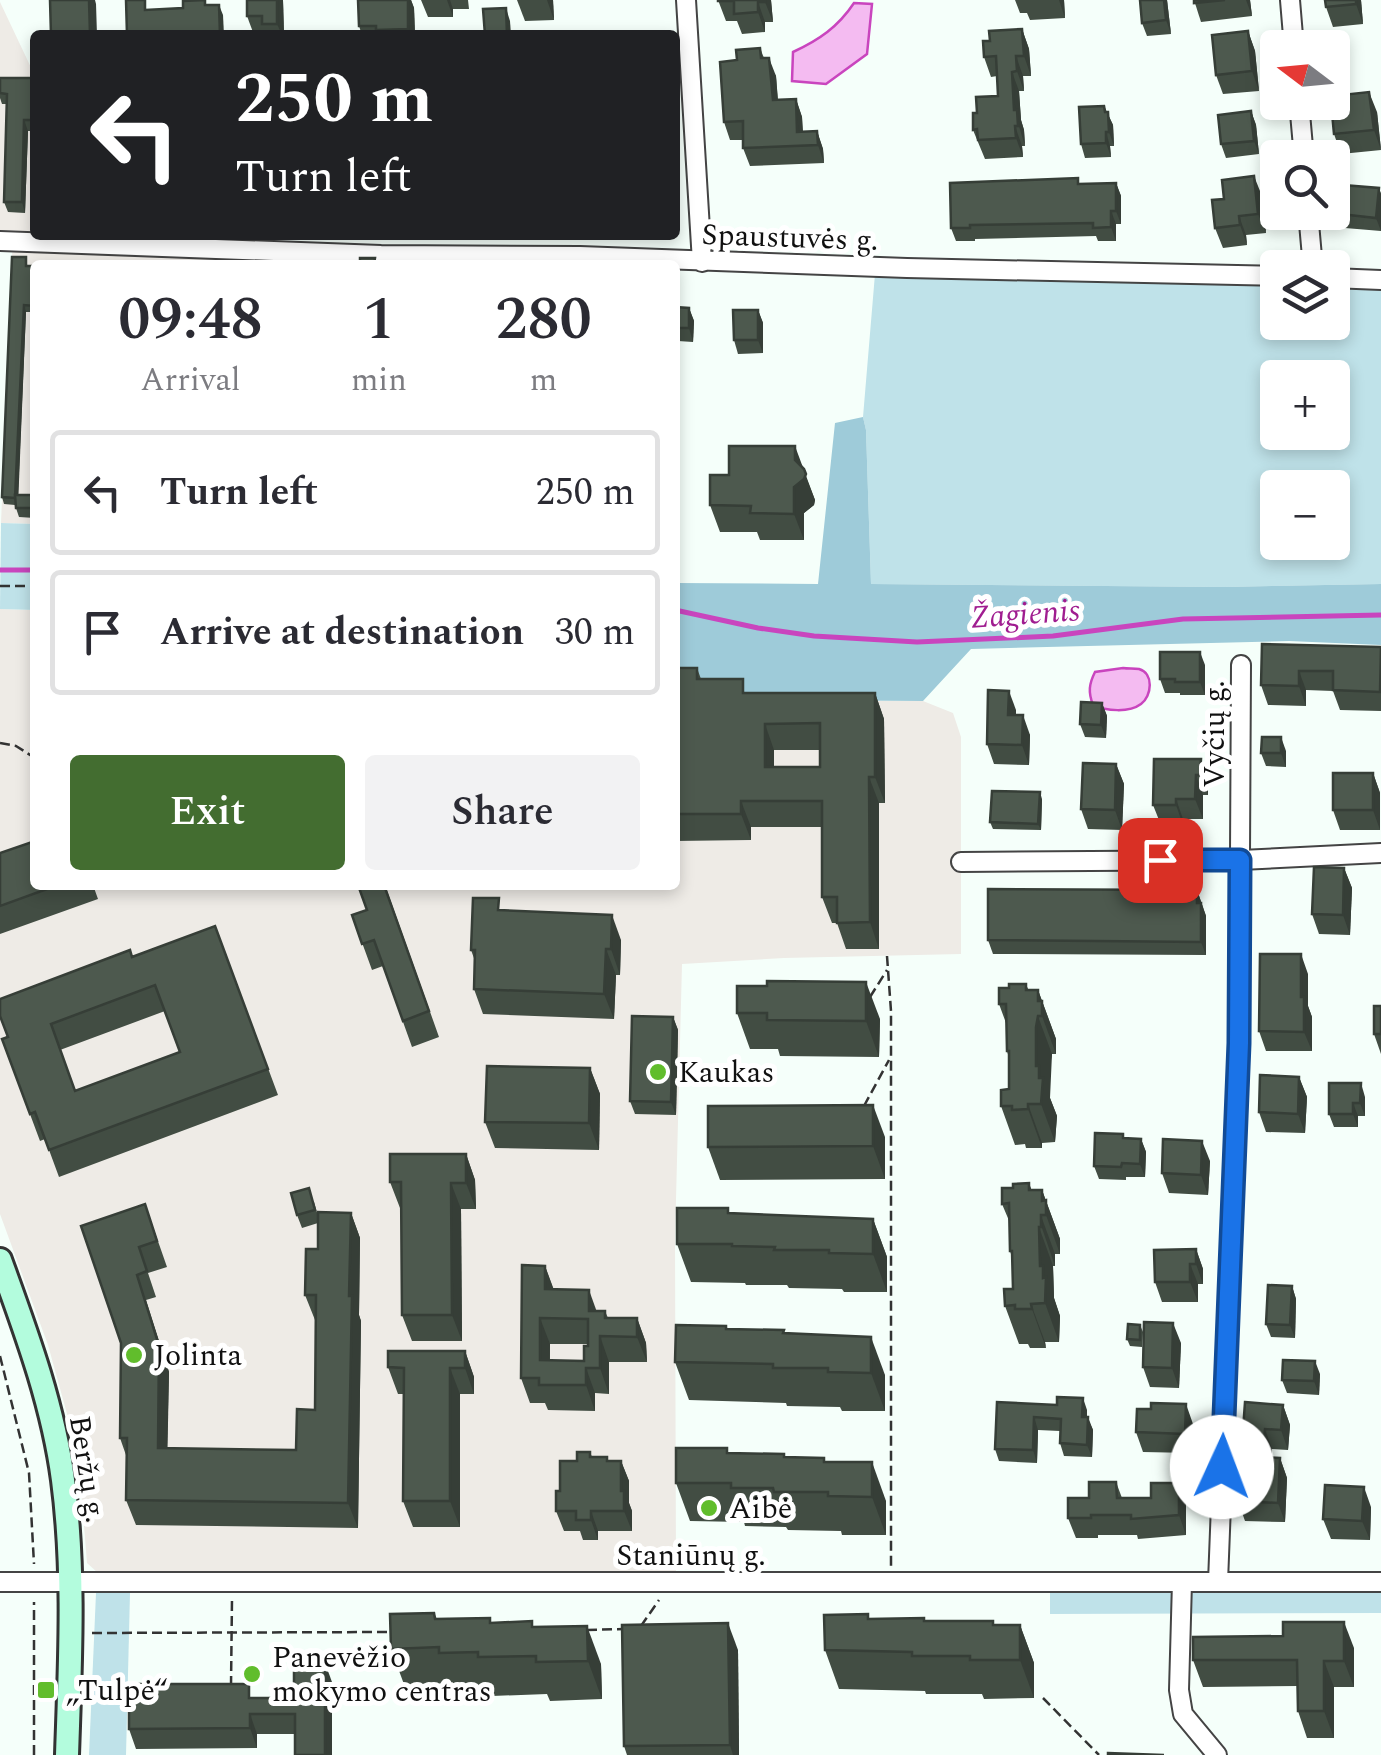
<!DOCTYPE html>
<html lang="en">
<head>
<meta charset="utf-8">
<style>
  body { margin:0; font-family:Spectral,serif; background:#f2f2f3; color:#2b2b33; height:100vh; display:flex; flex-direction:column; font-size:38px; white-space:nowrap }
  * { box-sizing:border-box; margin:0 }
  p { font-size:32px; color:#7c7c81 }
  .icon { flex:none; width:55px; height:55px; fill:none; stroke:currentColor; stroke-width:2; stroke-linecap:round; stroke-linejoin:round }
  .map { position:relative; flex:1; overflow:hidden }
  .sheet { position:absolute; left:30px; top:260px; width:650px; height:630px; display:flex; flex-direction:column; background:#fff; border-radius:10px; box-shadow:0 5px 15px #0003 }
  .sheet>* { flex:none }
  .banner { position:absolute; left:30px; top:30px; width:650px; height:210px; border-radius:10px; box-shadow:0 5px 15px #0003; background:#202124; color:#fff; overflow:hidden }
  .needle { width:65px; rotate:286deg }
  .fabs { position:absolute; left:1260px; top:30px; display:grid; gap:20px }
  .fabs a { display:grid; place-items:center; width:90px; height:90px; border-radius:10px; background:#fff; box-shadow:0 5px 15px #0003; font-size:50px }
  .pin { position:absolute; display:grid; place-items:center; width:85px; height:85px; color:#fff; margin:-42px; border-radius:20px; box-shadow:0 5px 15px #0006 }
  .me { position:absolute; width:110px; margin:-55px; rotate:2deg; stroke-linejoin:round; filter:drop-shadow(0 0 8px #0008) }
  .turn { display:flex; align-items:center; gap:35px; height:210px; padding:0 40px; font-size:45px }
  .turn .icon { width:130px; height:130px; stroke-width:2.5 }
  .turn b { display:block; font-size:70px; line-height:85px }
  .eta { display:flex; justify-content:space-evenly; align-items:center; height:170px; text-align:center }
  .eta b { font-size:60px; font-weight:600; line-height:70px }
  .button { display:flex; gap:20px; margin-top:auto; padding:20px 40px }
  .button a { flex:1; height:115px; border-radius:10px; background:#436d30; color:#fff; font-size:40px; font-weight:600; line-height:115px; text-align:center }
  .button a+a { background:#f2f2f3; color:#2b2b33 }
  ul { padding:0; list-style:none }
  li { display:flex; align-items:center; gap:30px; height:125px; margin:0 20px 15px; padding:0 20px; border:5px solid #e1e1e2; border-radius:10px }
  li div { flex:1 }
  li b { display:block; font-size:38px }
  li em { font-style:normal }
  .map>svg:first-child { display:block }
  .industrial { fill:#eeebe6 }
  .green { fill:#bfe2e9; fill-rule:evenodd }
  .forest { fill:#9ecbd9 }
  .water { fill:#f4bbf1; stroke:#c945be; stroke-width:2.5 }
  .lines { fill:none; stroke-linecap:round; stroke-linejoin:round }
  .stream { stroke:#c945be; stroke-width:5 }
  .street-casing { stroke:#444; stroke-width:22 }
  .secondary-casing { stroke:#333; stroke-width:28 }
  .path { stroke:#333; stroke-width:2.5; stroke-dasharray:10 5; stroke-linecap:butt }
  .street { stroke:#fff; stroke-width:18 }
  .secondary { stroke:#b3fcdd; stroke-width:22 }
  .wall { fill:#424d43; fill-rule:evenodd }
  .shaded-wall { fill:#363e37 }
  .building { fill:#4d594e; stroke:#363e37; stroke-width:2.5; fill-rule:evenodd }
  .route-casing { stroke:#114b97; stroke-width:25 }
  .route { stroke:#1a73e8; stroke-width:18 }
  .poi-dot { fill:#61bd2c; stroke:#fff; stroke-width:4 }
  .labels { text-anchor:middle; stroke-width:10; stroke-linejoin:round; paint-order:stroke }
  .street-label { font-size:30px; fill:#111; stroke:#fff }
  .poi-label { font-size:30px; fill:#111; stroke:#fff; text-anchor:start }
  .water-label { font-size:32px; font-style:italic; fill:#a01d90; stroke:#fff }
</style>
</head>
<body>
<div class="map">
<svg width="1381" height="1755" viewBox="0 0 1381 1755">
  <rect width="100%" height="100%" fill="#f5fffa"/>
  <g class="industrial">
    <path d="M0 2 35 76V235H127L126 252 381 259V265H35V524L1 523 13 234 0 232Z"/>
    <path d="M0 609 35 610V885H675V681L782 700 923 701 953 713 961 737V954L784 958 682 964 675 1239 676 1571 98 1573 87 1563 80 1476 69 1421 48 1345 0 1214Z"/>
  </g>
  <g class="green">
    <path d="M875 274 1277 286 1278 322H1332L1333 287 1381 289V584L1224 587 871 584 866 430 863 417ZM1278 378H1332V432H1278ZM1278 488H1332V542H1278Z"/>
    <path d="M1 523 35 524V610L0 609Z"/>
    <path d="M1050 1591 1381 1592V1613L1050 1614Z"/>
    <path d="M96 1593H130L126 1755H89Z"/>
  </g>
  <path class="forest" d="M863 417 866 430 871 584 1224 587 1381 584V645L1289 641 971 649 923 701 782 700 675 681V583L818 584 835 423Z"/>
  <g class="water">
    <path d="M854 3 872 4 867 54 826 84 792 81 793 52C819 40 838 27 854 3Z"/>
    <path d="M1123 668C1128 669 1134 668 1139 669 1154 673 1152 696 1141 704 1129 713 1106 711 1093 705 1088 692 1089 684 1095 672Z"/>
  </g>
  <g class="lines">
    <g class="stream">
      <path d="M0 570H35"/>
      <path d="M675 610 758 628 814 636 917 642 1053 636 1183 619 1381 615"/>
    </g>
    <defs>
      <g id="street">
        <path d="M686 0 702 262"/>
        <path d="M1290 0 1294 48"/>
        <path d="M1299 102 1304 158"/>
        <path d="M1308 212 1313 268"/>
        <path d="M0 241 381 255 580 256 907 268 1278 276"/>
        <path d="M1332 278 1381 280"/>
        <path d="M961 862 1241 860 1381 853"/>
        <path d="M0 1582H1381"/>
        <path d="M1182 1582 1179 1690 1183 1714 1217 1755"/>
        <path d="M1218 1582 1239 1043 1241 665"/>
      </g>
      <path id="secondary" d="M0 1260C26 1332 53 1404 63 1480 75 1571 70 1664 67 1755"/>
    </defs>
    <use href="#street" class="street-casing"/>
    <use href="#secondary" class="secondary-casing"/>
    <g class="path">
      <path d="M0 586H35"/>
      <path d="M0 743 16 746 35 758"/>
      <path d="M887 956 891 1011V1566"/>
      <path d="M870 997 887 970"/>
      <path d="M864 1106 889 1060"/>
      <path d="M0 1356 29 1473 34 1564"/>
      <path d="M641 1626 659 1600"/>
      <path d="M587 1630 624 1629"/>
      <path d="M92 1633 394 1632"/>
      <path d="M231 1686 232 1599"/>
      <path d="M1043 1698 1099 1755"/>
      <path d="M87 1699 129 1697"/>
      <path d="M34 1755V1602"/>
    </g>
    <use href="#street" class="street"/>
    <use href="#secondary" class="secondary"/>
  </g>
  <g class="wall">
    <path d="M247 0H283L284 35H254L247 16Z"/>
    <path d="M358 0H411L414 8 415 35H362L359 26Z"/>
    <path d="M421 0H468L469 9H453V17H428Z"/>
    <path d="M517 0H553L554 20 525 21Z"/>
    <path d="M718 0H771L773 22H765V32L742 34 737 21H726Z"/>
    <path d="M1015 0H1064L1065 18 1030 20 1027 13H1020Z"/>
    <path d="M1140 0H1167L1171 34 1147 36 1142 23Z"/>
    <path d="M1194 0H1250L1252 16 1201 22Z"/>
    <path d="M1325 0H1361L1363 24 1333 27 1326 7Z"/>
    <path d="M1022 29 1029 49 1031 76H1023L1024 91H1019L1021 120 1024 130 1025 146H1022L1023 157 985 159 973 130 977 113 998 96 997 76 991 77 984 57 990 41Z"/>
    <path d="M1248 31 1255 51 1259 91 1223 94 1216 75Z"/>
    <path d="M760 48 764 58 776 76 778 100 796 99 802 117 803 131H817L823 149 824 163 750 166 743 148V140H730L724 122 737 60Z"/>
    <path d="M0 78H35V131H28L25 213 8 212 4 202 7 104H2L0 98Z"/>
    <path d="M1104 106 1113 125 1114 146H1110L1111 157 1085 158 1081 144Z"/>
    <path d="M1251 111 1256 125 1259 154 1226 158 1221 144Z"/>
    <path d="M1377 112 1381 150 1341 154 1334 134Z"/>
    <path d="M1116 183 1121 196V224H1116V241H1098L1096 236 975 239V241H956L951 228 1079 184Z"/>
    <path d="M1379 188 1381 194V231L1345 228 1340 214Z"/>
    <path d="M1262 196 1266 233 1246 235 1247 245 1223 248 1215 228Z"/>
    <path d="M534 235H550V238H536Z"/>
    <path d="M28 264V266H35V312H26L18 495H35V518L19 517 15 505 4 504 2 497Z"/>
    <path d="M675 307 689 308 694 321 693 342 678 341 675 334Z"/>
    <path d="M758 310 763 323V353L738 354 734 340Z"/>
    <path d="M802 467 815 500 814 505 804 513V540H760L757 532H720L710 505 729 475Z"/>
    <path d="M1262 644 1381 647V711L1340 710 1333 691 1306 690V706L1268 705 1261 685Z"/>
    <path d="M1205 665V695H1180V693H1165L1160 679Z"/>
    <path d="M675 668H697L701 679 748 693H875L884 719 885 803H879V949H846L837 923H832L822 897V827H751V840L675 841ZM774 750H820V767H774Z"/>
    <path d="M1102 703 1107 716 1106 738 1085 737 1080 724Z"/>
    <path d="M1016 710V715L1030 735 1029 765 994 764 987 744Z"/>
    <path d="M1286 751V767L1266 766 1261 753Z"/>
    <path d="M1201 759 1208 779V795H1203V819H1183V825H1161L1153 805Z"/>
    <path d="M1116 764 1124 784 1122 830 1088 829 1081 809Z"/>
    <path d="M1373 773 1380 793V830H1340L1333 810Z"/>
    <path d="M1042 799 1041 830 993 829 990 822Z"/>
    <path d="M0 853 35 885H93L98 899 0 934Z"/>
    <path d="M1344 868 1352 888 1350 935 1319 934 1312 914Z"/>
    <path d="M385 885 439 1037 412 1047 383 966 372 970 352 915 367 910Z"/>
    <path d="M1197 890 1206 916V955L993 954 988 940Z"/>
    <path d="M503 910 621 940 620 975H616L614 1019 483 1014 474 989 475 961 471 950Z"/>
    <path d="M215 926 278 1095 59 1177 45 1139 40 1141 2 1039 132 957ZM165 1011 180 1052 75 1091 60 1050Z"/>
    <path d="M1308 974V1006L1312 1017V1051H1266L1259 1031Z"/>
    <path d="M1026 984 1028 990H1038L1056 1039V1054H1052L1050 1066V1098L1057 1116 1055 1142 1042 1143V1148H1026L1025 1144 1015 1145 1001 1106 1009 1089V1058L1007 1051 1006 1023 999 1004 1009 988Z"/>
    <path d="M737 986 880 1019 879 1057 780 1056 778 1049H750L737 1013Z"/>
    <path d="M1381 1006V1054L1374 1034Z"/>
    <path d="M673 1017 678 1030 676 1115 635 1114 630 1101Z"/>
    <path d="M590 1068 600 1094 599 1150 495 1148 485 1122Z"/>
    <path d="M1299 1077 1307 1097 1305 1133 1266 1132 1259 1112Z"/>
    <path d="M1365 1097V1116H1358V1127H1334L1329 1114Z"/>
    <path d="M885 1137V1179L720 1180 708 1147Z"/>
    <path d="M1124 1138 1141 1139 1146 1152 1145 1177H1126V1180L1099 1179 1094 1166Z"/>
    <path d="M466 1154 475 1180 476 1209H461L462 1341H412L402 1315 401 1208H400L390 1182Z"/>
    <path d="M1210 1161 1208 1195 1169 1193 1162 1173Z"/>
    <path d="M1029 1183 1031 1190H1042L1060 1239V1254H1055V1266H1053L1054 1298 1060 1316 1059 1342H1045L1046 1348H1030L1028 1344H1019L1005 1306 1013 1289 1012 1257 1010 1251V1223L1002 1204 1013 1188Z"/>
    <path d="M314 1202 318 1216 351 1213 360 1238 359 1315 361 1321 358 1528 136 1525 126 1500 127 1458 120 1438 121 1343 145 1204 167 1267 148 1273 156 1297 146 1300 169 1372 167 1449 296 1450 315 1410 316 1320H315L305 1295 318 1249V1223L302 1228 297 1215Z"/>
    <path d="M729 1213 873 1219 887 1257V1292H844L842 1289 789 1288 787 1285H746L745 1283 691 1282 677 1244Z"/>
    <path d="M1196 1249 1203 1269V1284H1198V1302H1162L1155 1282Z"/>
    <path d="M545 1266 554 1290 597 1311H605L608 1318H637L646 1343 647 1362H609V1394L595 1393V1411L548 1410 545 1403H530L521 1378ZM550 1344H588L584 1361 550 1360Z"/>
    <path d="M1292 1286 1296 1299 1295 1338 1271 1337 1266 1324Z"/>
    <path d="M1140 1325 1143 1332 1142 1347 1130 1346 1127 1339Z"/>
    <path d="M726 1326 728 1329 785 1333 885 1375V1411H842L840 1407 787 1406 786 1403 689 1400 675 1362Z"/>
    <path d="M1181 1343 1179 1388 1150 1387 1143 1367Z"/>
    <path d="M465 1351 474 1377V1394H460V1527H413L403 1501 404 1394H398L388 1367Z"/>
    <path d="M1320 1374 1319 1395 1287 1393 1282 1380Z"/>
    <path d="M997 1402 1087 1410V1417L1093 1430 1092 1457 1064 1456 1060 1443V1431L1038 1430 1037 1463 999 1461 995 1449Z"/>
    <path d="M1245 1402 1283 1405 1290 1425 1288 1450 1272 1449V1458H1280L1287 1478 1285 1522 1245 1521 1238 1501Z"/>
    <path d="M1193 1424 1192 1453 1143 1452 1136 1432Z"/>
    <path d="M590 1452 592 1457 608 1461H621L629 1481V1503L632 1511V1531H598V1540H583L580 1531H564L556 1511 560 1491 577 1461Z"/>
    <path d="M729 1453 784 1454 785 1457 826 1462 886 1501V1535H842L841 1531 788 1530 786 1527 745 1526 744 1522 690 1521 676 1483Z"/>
    <path d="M1116 1482 1122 1498H1151L1179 1483 1186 1502V1535L1138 1539 1137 1535H1098V1538H1076L1068 1518 1089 1498Z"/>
    <path d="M1371 1507 1370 1540 1331 1539 1323 1519Z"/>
    <path d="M434 1613 437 1619 534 1627 601 1664 602 1699 550 1701 547 1694 492 1696 490 1691 453 1692 451 1686 405 1687 391 1649Z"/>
    <path d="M925 1621H993L994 1625H1020L1034 1663V1698L984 1699 982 1694H926L925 1691 839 1689 825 1650Z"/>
    <path d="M1354 1648V1687H1334V1738H1307L1298 1711V1686L1203 1687 1193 1660Z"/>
    <path d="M738 1650 739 1755H627L624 1746Z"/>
    <path d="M332 1682 295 1734H257V1748L136 1749 129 1729 254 1698H294Z"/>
  </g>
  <g class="shaded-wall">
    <path d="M89 0H95L96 4 97 35H90Z"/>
    <path d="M277 0H283L284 35H282L277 24Z"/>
    <path d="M408 0H411L414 8 415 35H410L408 29Z"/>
    <path d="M447 0H450L453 9V17Z"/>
    <path d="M547 0H553L554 20Z"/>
    <path d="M765 0H771L773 22 765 2Z"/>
    <path d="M1059 0H1064L1065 18Z"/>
    <path d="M1164 0H1167L1171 34 1166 20Z"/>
    <path d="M1246 0H1250L1252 16Z"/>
    <path d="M1356 0H1361L1363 24 1356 4Z"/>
    <path d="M758 2 765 22V32L758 12Z"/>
    <path d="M219 5 223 15 224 35H220Z"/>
    <path d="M506 8 510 21 511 35H507Z"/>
    <path d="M1022 29 1029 49 1031 76 1024 56Z"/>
    <path d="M1248 31 1255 51 1259 91 1252 71Z"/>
    <path d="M1016 56 1023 76 1024 91 1017 71Z"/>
    <path d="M769 58 776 76 779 118 773 100Z"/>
    <path d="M1012 72 1019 91 1021 120 1024 130 1025 146 1014 110Z"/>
    <path d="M1369 92 1377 112 1381 150 1374 130Z"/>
    <path d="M796 99 802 117 803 146 797 132Z"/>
    <path d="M1104 106 1113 125 1114 146 1109 132Z"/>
    <path d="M1251 111 1256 125 1259 154 1254 141Z"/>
    <path d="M24 120 28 131 25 213 22 202Z"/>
    <path d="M1015 126 1022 146 1023 157 1016 138Z"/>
    <path d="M817 131 823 149 824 163 818 145Z"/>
    <path d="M1106 132 1110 146 1111 157 1106 143Z"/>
    <path d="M1254 176 1262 196 1266 233 1258 214Z"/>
    <path d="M1116 183 1121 196V224L1116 211Z"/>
    <path d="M1379 188 1381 194V231L1376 218Z"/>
    <path d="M1111 211 1116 224V241L1111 227Z"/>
    <path d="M1239 216 1246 235 1247 245 1240 225Z"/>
    <path d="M24 305 26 312 18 505 16 498Z"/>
    <path d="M689 308 694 321 693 342 689 328Z"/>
    <path d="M758 310 763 323V353L758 340Z"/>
    <path d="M795 446 815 500 814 505 804 513V540L794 514Z"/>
    <path d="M1200 652 1205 665V695L1200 682Z"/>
    <path d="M1299 671 1306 690V706L1299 686Z"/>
    <path d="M1009 691 1016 710V735L1008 715Z"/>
    <path d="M875 693 884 719 885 803 875 777Z"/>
    <path d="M1102 703 1107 716 1106 738 1101 725Z"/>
    <path d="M1023 715 1030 735 1029 765 1022 745Z"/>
    <path d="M765 724 774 750V794L765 767Z"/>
    <path d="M1281 737 1286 751V767L1281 753Z"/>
    <path d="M1201 759 1208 779V795L1200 775Z"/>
    <path d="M1116 764 1124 784 1122 830 1115 810Z"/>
    <path d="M1373 773 1380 793V830L1373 810Z"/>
    <path d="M1196 775 1203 795V819L1195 799Z"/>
    <path d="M869 777 879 803V949L870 922Z"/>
    <path d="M1040 792 1042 799 1041 830 1038 824Z"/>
    <path d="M1176 799 1183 819V825L1176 805Z"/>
    <path d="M741 801 751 827V840L741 814Z"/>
    <path d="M1344 868 1352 888 1350 935 1343 915Z"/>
    <path d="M1197 890 1206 916V955L1201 942Z"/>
    <path d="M612 915 621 940 620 975 611 949Z"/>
    <path d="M606 949 616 975 614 1019 604 994Z"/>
    <path d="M1301 954 1308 974V1006L1312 1017V1051L1304 1032 1301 997Z"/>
    <path d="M866 982 880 1019 879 1057 866 1021Z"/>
    <path d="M1026 984 1052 1054 1050 1098 1057 1116 1055 1142 1041 1104 1039 1078Z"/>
    <path d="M1038 990 1056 1039V1054L1042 1016 1038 1001Z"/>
    <path d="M673 1017 678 1030 676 1115 671 1102Z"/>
    <path d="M590 1068 600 1094 599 1150 589 1123Z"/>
    <path d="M1299 1077 1307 1097 1305 1133 1298 1114Z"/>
    <path d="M1361 1083 1365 1097V1116L1360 1103Z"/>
    <path d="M1353 1103 1358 1116V1127L1353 1114Z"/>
    <path d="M1028 1104 1042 1143V1148L1028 1109Z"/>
    <path d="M873 1105 885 1137V1179L873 1146Z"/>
    <path d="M1141 1139 1146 1152 1145 1177 1140 1164Z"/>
    <path d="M1202 1141 1210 1161 1208 1195 1201 1175Z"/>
    <path d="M466 1154 475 1180 476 1209 466 1183Z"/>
    <path d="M451 1183 461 1209 462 1341 452 1315Z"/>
    <path d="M1029 1183 1055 1254V1266L1029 1190Z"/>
    <path d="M1042 1190 1060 1239V1254L1046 1215 1042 1201Z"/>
    <path d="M351 1213 360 1238 359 1315 361 1321 358 1528 348 1503Z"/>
    <path d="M873 1219 887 1257V1292L873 1254Z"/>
    <path d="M1039 1227 1053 1266 1054 1298 1060 1316 1059 1342 1045 1303 1040 1266Z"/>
    <path d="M1196 1249 1203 1269V1284L1196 1264Z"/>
    <path d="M1190 1264 1198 1284V1302L1190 1282Z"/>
    <path d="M545 1266 554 1291 545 1289Z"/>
    <path d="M137 1275 169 1372 167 1474 158 1448Z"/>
    <path d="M1292 1286 1296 1299 1295 1338 1290 1325Z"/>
    <path d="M589 1290 598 1315 589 1311Z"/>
    <path d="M1031 1304 1045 1342 1046 1348 1032 1309Z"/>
    <path d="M540 1318 550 1344 549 1386 540 1360Z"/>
    <path d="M637 1318 646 1343 647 1362 637 1337Z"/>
    <path d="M1173 1323 1181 1343 1179 1388 1172 1368Z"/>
    <path d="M600 1336 609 1362V1394L600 1368Z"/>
    <path d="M871 1337 885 1375V1411L871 1373Z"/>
    <path d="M465 1351 474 1377V1394L465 1368Z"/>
    <path d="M1315 1361 1320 1374 1319 1395 1314 1381Z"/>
    <path d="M450 1368 460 1394V1527L450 1501Z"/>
    <path d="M586 1368 595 1393V1411L586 1385Z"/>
    <path d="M1083 1398 1087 1410 1086 1429 1082 1417Z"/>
    <path d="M1186 1404 1193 1424 1192 1453 1185 1434Z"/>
    <path d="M1283 1405 1290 1425 1288 1450 1281 1430Z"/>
    <path d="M1034 1417 1038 1430 1037 1463 1033 1450Z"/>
    <path d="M1088 1417 1093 1430 1092 1457 1087 1445Z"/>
    <path d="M1265 1429 1272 1449 1270 1477 1263 1457Z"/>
    <path d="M1280 1458 1287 1478 1285 1522 1278 1503Z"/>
    <path d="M621 1461 629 1481V1503L632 1511V1531L624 1511 621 1491Z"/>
    <path d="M872 1462 886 1501V1535L872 1497Z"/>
    <path d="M1179 1483 1186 1502V1535L1179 1515Z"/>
    <path d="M1364 1487 1371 1507 1370 1540 1362 1521Z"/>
    <path d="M591 1511 598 1531V1540L591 1520Z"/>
    <path d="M1344 1622 1354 1648V1687L1344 1661Z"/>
    <path d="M728 1623 738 1650 739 1755H733L730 1745Z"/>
    <path d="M1020 1625 1034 1663V1698L1020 1660Z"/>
    <path d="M587 1626 601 1664 602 1699 588 1661Z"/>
    <path d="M1324 1661 1334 1687V1738L1324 1711Z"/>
    <path d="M325 1663 332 1682V1755H325Z"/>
    <path d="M250 1714 257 1734V1748L250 1728Z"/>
  </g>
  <g class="building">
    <path d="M50 0H89L90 34 51 35Z"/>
    <path d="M126 0H145V10L183 8V1L205 0V5H219L220 35H127Z"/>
    <path d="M247 0H277V24H262V16H247Z"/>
    <path d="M358 0H408V29L376 30V26H359Z"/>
    <path d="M718 0H765V2H758V12L734 14V1H718Z"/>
    <path d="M1140 0H1164L1166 20 1142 23Z"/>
    <path d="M1194 0H1225L1194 3Z"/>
    <path d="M1325 0H1356V4L1326 7Z"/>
    <path d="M506 8 507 35H485L483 9Z"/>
    <path d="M1022 29 1024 56H1016L1017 71 1012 72 1014 110H1017L1018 126H1015L1016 138 978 140 977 129 973 130V113H977L976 97 998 96 996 56 984 57 983 41H990L989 31Z"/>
    <path d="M1248 31 1252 71 1216 75 1212 35Z"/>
    <path d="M760 48 761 58H769L773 100 796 99 797 132 817 131 818 145 743 148V121L724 122 720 62 737 60 736 50Z"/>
    <path d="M0 78H35V120H24L22 202H4L7 94 0 93Z"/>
    <path d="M1369 92 1374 130 1334 134 1331 102H1332V96Z"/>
    <path d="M1104 106 1105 112H1108L1109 132H1106V143L1081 144 1079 107Z"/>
    <path d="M1251 111 1254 141 1221 144 1218 115Z"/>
    <path d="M1254 176 1258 214 1239 216 1240 225 1215 228 1212 200 1224 199 1222 180Z"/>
    <path d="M1078 178V184L1116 183V211H1111V227L1093 228V223L970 225V228H951L950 183Z"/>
    <path d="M1343 185 1379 188 1376 218 1340 214Z"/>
    <path d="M12 257H26V266H35V306L24 305 15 498 2 497Z"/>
    <path d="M360 258H375L374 265H360Z"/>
    <path d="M675 307 689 308V328H675Z"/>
    <path d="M733 310H758V340H734Z"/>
    <path d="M729 446H795V460L804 469 806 474 804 479 794 487V514L750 513 751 506 710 505V475H729Z"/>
    <path d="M15 495H35V508H16Z"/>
    <path d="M1262 644 1381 647 1380 692 1333 690V671H1299V686L1261 685Z"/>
    <path d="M1160 652H1200V682H1175V679H1160Z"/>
    <path d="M675 668H697V679H743V693H875V777H869L870 922 837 923V897H822V801H741V814H675ZM820 723V767H765V724Z"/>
    <path d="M988 690 1009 691 1008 715H1023L1022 745 987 744Z"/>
    <path d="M1081 702 1102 703 1101 725 1080 724Z"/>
    <path d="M1262 737H1281V753H1261Z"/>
    <path d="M1154 759H1201L1200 775H1196L1195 799H1176V805H1153Z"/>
    <path d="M1083 763 1116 764 1115 810 1081 809Z"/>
    <rect x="1333" y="773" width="40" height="37"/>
    <path d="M992 791 1040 792 1038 824 990 822Z"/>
    <path d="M35 841V885H58L0 906V853Z"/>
    <path d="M1314 867 1344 868 1343 915 1312 914Z"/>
    <path d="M358 885H384L429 1011 403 1021 374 940 362 944 352 915 367 910Z"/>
    <path d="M988 889 1197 890V903H1201V942L988 940Z"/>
    <path d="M473 898H499L498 910 612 915 611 949H606L604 994 474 989 475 950H471Z"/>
    <path d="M215 926 268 1069 49 1150 35 1112 30 1114 2 1039 8 1037 0 1016V999L130 950 132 957ZM155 985 180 1052 75 1091 51 1024Z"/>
    <path d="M1260 954H1301V997H1304V1032L1259 1031Z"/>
    <path d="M767 981 866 982V1021L767 1020V1013H737V986H767Z"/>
    <path d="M1009 984H1026V990H1038V1001H1042V1016H1038L1036 1027V1066H1039V1078H1043L1041 1104H1028V1109L1012 1110V1106H1001V1090L1009 1089V1051H1007L1006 1004H999V988H1009Z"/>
    <rect x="1374" y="1006" width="7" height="28"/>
    <path d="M632 1016 673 1017 671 1102 630 1101Z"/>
    <path d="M487 1066 590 1068 589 1123 485 1122Z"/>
    <path d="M1260 1075 1299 1077 1298 1114 1259 1112Z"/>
    <path d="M1329 1083H1361L1360 1103H1353V1114H1329Z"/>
    <path d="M873 1105V1146L708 1147V1106Z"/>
    <path d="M1095 1133 1123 1134V1138L1141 1139 1140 1164 1122 1163 1121 1167 1094 1166Z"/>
    <path d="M1163 1139 1202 1141 1201 1175 1162 1173Z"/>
    <path d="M390 1154H466V1183H451L452 1315H402L401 1182H390Z"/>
    <path d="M1029 1183V1190H1042V1201L1046 1200V1215H1041V1227H1039L1040 1266H1043V1278L1046 1277 1045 1303 1031 1304 1032 1309H1015V1305L1005 1306 1004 1289H1013L1012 1251H1010L1009 1203 1002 1204V1188H1013V1184Z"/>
    <path d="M309 1188 315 1210 297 1215 291 1193Z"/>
    <path d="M145 1204 157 1241 139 1247 147 1271 137 1275 159 1346 158 1448 296 1450 297 1409 315 1410 316 1295H305L306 1249H318V1212L351 1213 349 1296H352L348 1503 126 1500 127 1438H120L121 1343 81 1226Z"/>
    <path d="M677 1208H728V1213L873 1219V1254L829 1253V1250H774L775 1247 732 1246V1244H677Z"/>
    <path d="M1196 1249V1264H1190V1282H1155L1154 1250Z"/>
    <path d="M522 1265 545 1266V1289L589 1290V1311H605V1318H637V1337L600 1336V1368H586V1385H539V1378H521ZM540 1318 588 1319V1346H584V1361L540 1360Z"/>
    <path d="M1268 1285 1292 1286 1290 1325 1266 1324Z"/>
    <path d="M1144 1322 1173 1323 1172 1368 1143 1367Z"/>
    <path d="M1128 1324 1140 1325V1340L1127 1339Z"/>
    <path d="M676 1325 726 1326V1329L784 1330 783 1333 871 1337V1373L828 1372V1368H773V1364L675 1362Z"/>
    <path d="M388 1351H465V1368H450V1501H403L404 1368 388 1367Z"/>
    <path d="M1283 1360 1315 1361 1314 1381 1282 1380Z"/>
    <path d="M1057 1397 1083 1398 1082 1417H1088L1087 1445 1060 1443 1061 1419 1034 1417 1033 1450 995 1449 997 1402 1057 1405Z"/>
    <path d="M1245 1402 1283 1405 1281 1430 1265 1429 1263 1457 1280 1458 1278 1503 1238 1501Z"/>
    <path d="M1151 1403 1186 1404 1185 1434 1136 1432 1137 1409H1151Z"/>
    <path d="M676 1448H727V1453L784 1454V1457L824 1458V1462H872V1497L828 1496V1492H774L773 1488H731V1483H676Z"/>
    <path d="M577 1452H590V1457H607V1461H621V1491H624V1511H591V1520H576V1511H556V1491H560V1461H577Z"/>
    <path d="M1089 1482H1116L1117 1498H1151V1483H1179V1515L1131 1519V1515H1091V1518H1068V1498H1089Z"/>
    <path d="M1325 1485 1364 1487 1362 1521 1323 1519Z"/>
    <path d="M434 1613 435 1619 490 1618V1623L532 1621V1627L587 1626 588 1661 536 1662V1656L478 1657V1652L439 1653V1647L391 1649 390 1614Z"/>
    <path d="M868 1614V1619L924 1618V1621H993V1625H1020V1660H970V1656H912V1652L825 1650 824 1615Z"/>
    <path d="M1283 1622H1344V1661H1324V1711H1298L1297 1660H1193V1637L1283 1636Z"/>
    <path d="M728 1623 730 1745 624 1746 622 1625Z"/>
    <path d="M294 1663H325V1755H295V1714H250V1728L129 1729V1684H249V1698H294Z"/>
    <path d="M1108 1753 1164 1755H1108Z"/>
  </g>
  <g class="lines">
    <defs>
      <path id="route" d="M1160 860H1240L1239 1043 1222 1467"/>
    </defs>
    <use href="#route" class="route-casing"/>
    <use href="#route" class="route"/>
  </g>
  <g class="poi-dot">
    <circle cx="658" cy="1072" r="10"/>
    <circle cx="134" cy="1355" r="10"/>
    <circle cx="709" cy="1508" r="10"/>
    <circle cx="252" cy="1674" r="10"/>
    <rect x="36" y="1680" width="20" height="20" rx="5"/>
  </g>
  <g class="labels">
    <g class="street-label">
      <text transform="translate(790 237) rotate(2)" y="10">Spaustuvės g.</text>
      <text transform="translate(1214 734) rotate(-90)" y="10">Vyčių g.</text>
      <text transform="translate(88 1469) rotate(81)" y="10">Beržų g.</text>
      <text x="691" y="1565">Staniūnų g.</text>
    </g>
    <g class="poi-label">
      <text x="678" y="1082">Kaukas</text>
      <text x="154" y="1365">Jolinta</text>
      <text x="729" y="1518">Aibė</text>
      <text x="272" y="1667">Panevėžio<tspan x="272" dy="34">mokymo centras</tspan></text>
      <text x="66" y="1700">„Tulpė“</text>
    </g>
    <g class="water-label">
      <text transform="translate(1025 613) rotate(-4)" y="11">Žagienis</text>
    </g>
  </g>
</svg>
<div class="fabs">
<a><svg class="needle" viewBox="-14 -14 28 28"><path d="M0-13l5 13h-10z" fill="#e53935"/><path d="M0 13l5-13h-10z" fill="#7c7c81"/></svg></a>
<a><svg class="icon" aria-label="search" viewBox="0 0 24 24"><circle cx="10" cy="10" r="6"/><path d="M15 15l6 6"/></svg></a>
<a><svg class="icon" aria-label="layers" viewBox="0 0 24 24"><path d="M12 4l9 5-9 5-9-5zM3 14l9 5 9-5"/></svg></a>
<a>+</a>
<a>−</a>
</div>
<div class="pin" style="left:1160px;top:860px;background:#d93025"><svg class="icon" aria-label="arrive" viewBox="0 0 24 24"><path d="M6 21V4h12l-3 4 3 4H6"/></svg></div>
<svg class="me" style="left:1222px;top:1467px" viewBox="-20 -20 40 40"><circle r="19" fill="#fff"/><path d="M0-13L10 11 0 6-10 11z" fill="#1a73e8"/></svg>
<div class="banner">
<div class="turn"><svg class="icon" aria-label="left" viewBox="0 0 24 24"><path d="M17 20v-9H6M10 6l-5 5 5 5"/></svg><div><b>250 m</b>Turn left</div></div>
</div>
<section class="sheet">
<div class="eta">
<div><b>09:48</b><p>Arrival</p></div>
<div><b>1</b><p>min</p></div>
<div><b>280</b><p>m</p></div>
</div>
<ul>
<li><svg class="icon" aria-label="left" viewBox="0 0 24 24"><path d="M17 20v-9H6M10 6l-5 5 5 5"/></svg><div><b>Turn left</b></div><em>250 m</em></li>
<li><svg class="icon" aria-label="arrive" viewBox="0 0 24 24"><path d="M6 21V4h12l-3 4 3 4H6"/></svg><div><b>Arrive at destination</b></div><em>30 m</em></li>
</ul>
<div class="button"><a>Exit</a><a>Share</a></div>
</section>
</div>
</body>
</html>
